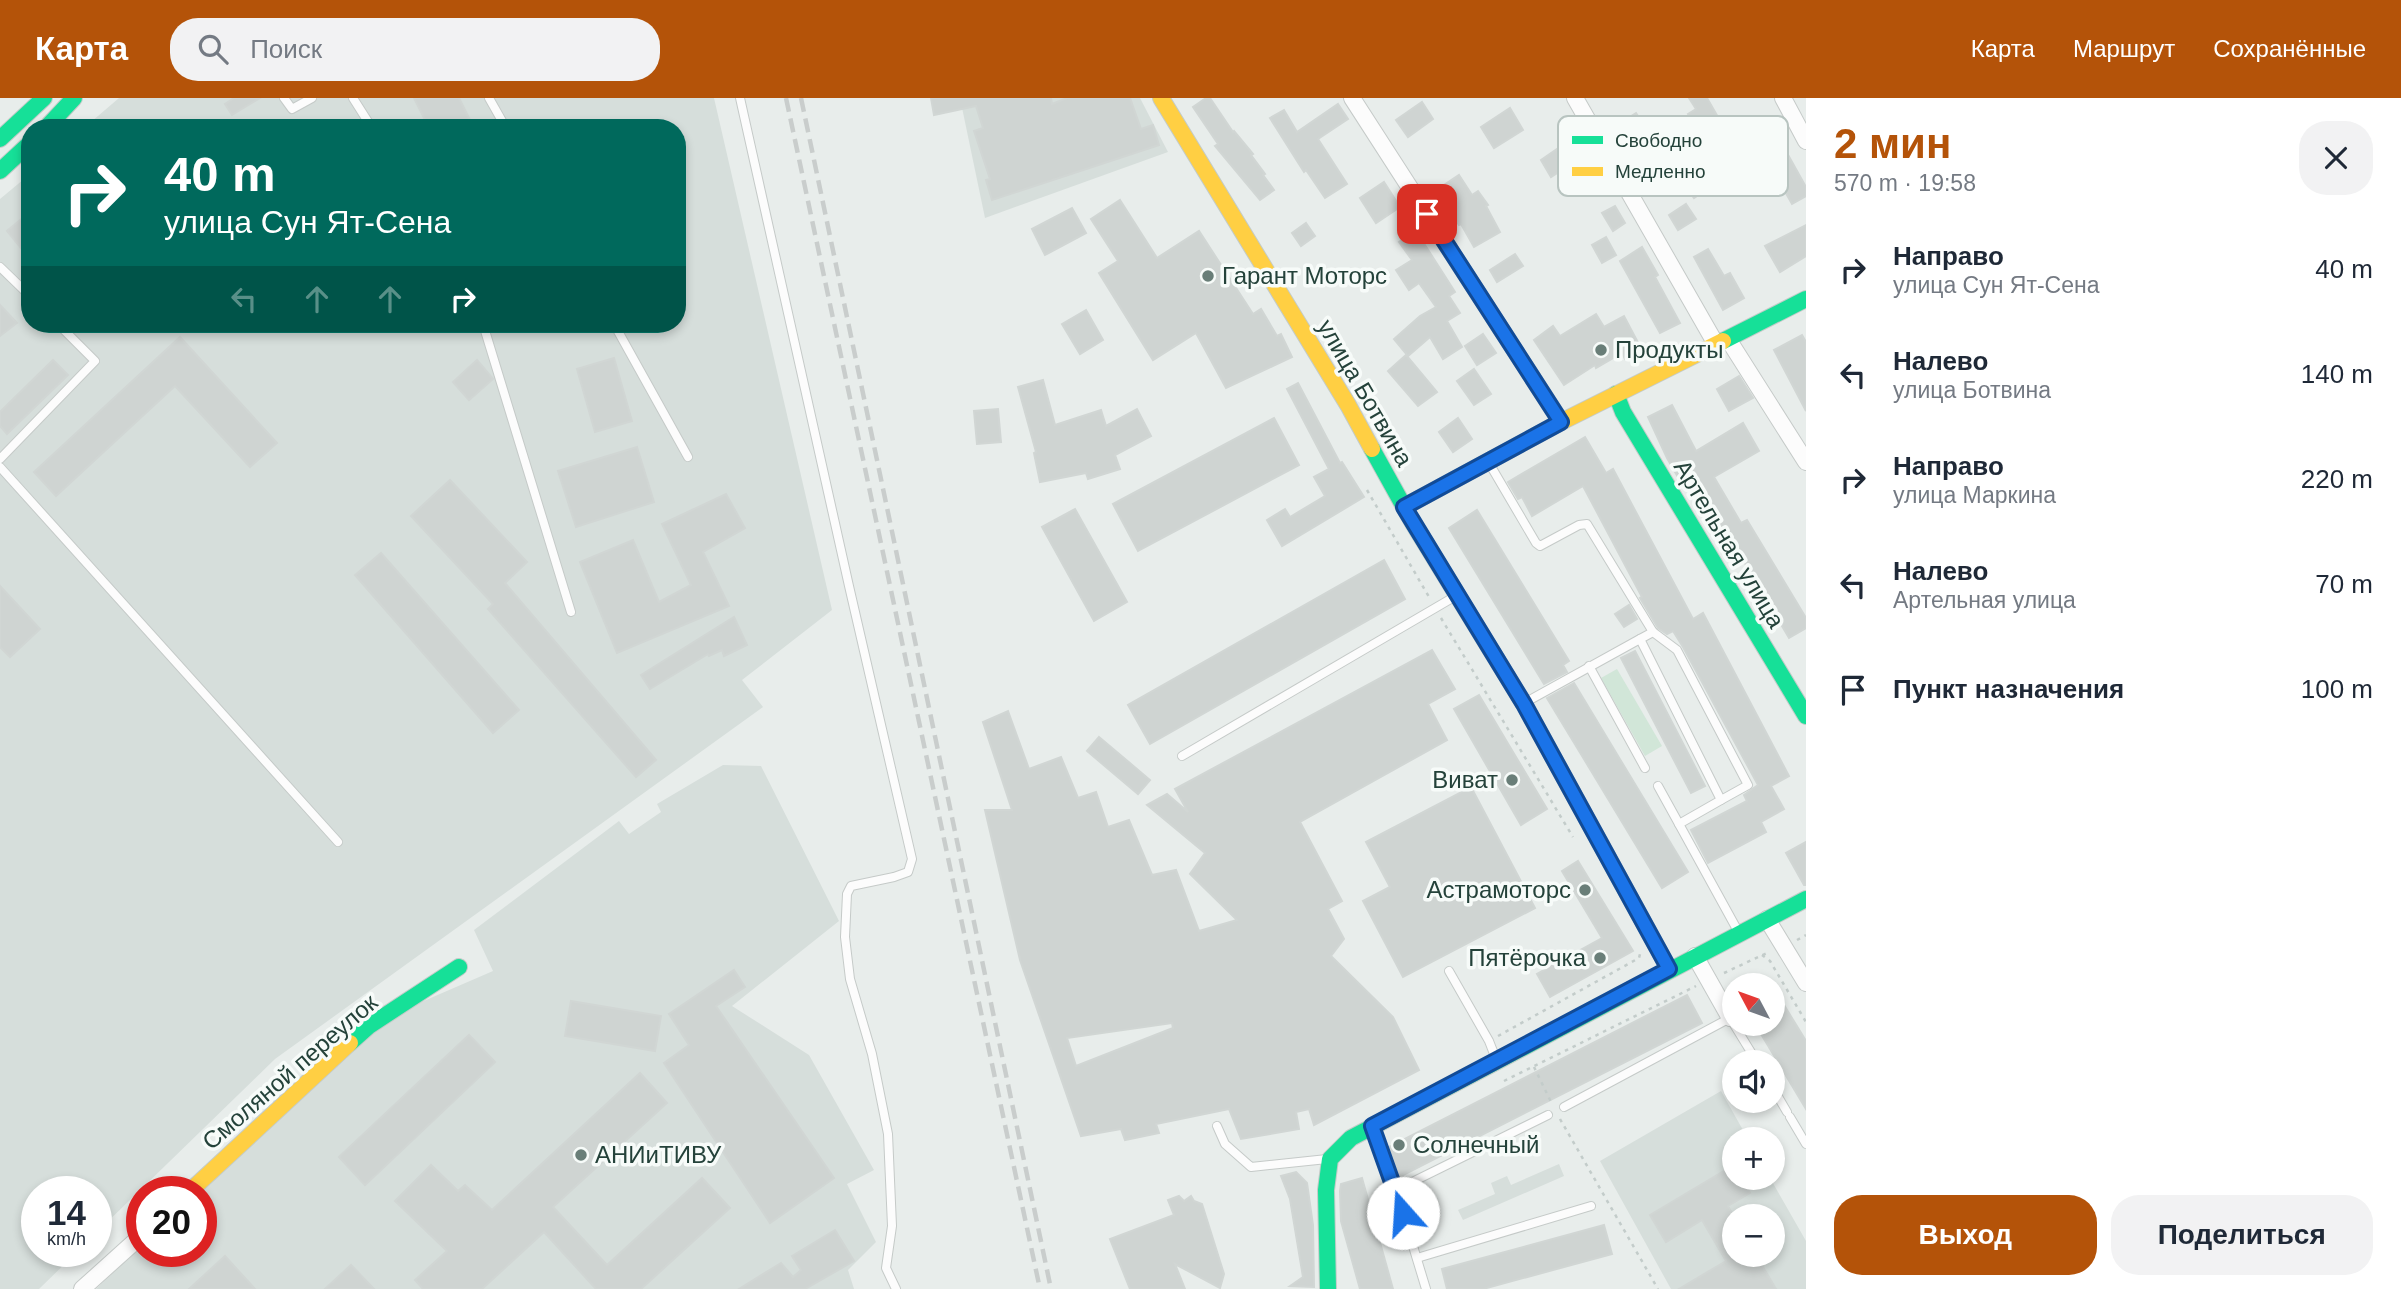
<!DOCTYPE html>
<html lang="ru">
<head>
<meta charset="utf-8">
<style>
  body { margin:0; font-family:Helvetica,sans-serif; background:#f2f2f3; color:#1f2937; height:100vh; display:flex; flex-direction:column; font-size:26px; white-space:nowrap }
  * { box-sizing:border-box; margin:0 }
  p { font-size:23px; color:#747a83 }
  .icon { flex:none; width:38px; height:38px; fill:none; stroke:currentColor; stroke-width:2; stroke-linecap:round; stroke-linejoin:round }
  .map { position:relative; flex:1; overflow:hidden }
  .sheet { display:flex; flex-direction:column; background:#fff; width:595px }
  .sheet>* { flex:none }
  .hud { position:absolute; left:21px; top:21px; width:665px; height:214px; border-radius:28px; box-shadow:0 4px 10px #0003; background:#00695c; color:#fff; overflow:hidden }
  .needle { width:46px; rotate:311deg }
  .tools { position:absolute; left:1722px; top:875px; display:grid; gap:14px }
  .tools a { display:grid; place-items:center; width:63px; height:63px; border-radius:50%; background:#fff; box-shadow:0 4px 10px #0003; font-size:35px }
  .speed { position:absolute; left:21px; top:1078px; display:flex; gap:14px; font-size:35px; font-weight:700; text-align:center }
  .speed>* { display:grid; place-content:center; width:91px; height:91px; border-radius:50%; background:#fff; box-shadow:0 4px 10px #0003; line-height:1 }
  .speed small { font-size:18px; font-weight:400 }
  .speed .limit { border:10px solid #d22; background:#fff; color:#111 }
  .pin { position:absolute; display:grid; place-items:center; width:60px; height:60px; color:#fff; margin:-30px; border-radius:14px; box-shadow:0 4px 10px #0006 }
  .me { position:absolute; width:77px; margin:-38px; rotate:341deg; stroke-linejoin:round; filter:drop-shadow(0 0 5px #0008) }
  .turn { display:flex; align-items:center; gap:24px; height:147px; padding:0 28px; font-size:32px }
  .turn .icon { width:91px; height:91px; stroke-width:2.5 }
  .turn b { display:block; font-size:49px; line-height:60px }
  .lanes { display:flex; align-items:center; height:66px; padding:0 28px; background:#0003; justify-content:center; gap:35px; direction:ltr }
  .lanes .off { opacity:.35 }
  .round { display:grid; place-items:center; flex:none; width:74px; height:74px; border-radius:28px; background:#f2f2f3 }
  .head { display:flex; align-items:center; justify-content:space-between; height:119px; padding:0 28px }
  h1 { font-size:42px; font-weight:600; line-height:52px; color:#b45309 }
  .action { display:flex; gap:14px; margin-top:auto; padding:14px 28px }
  .action a { flex:1; height:80px; border-radius:28px; background:#b45309; color:#fff; font-size:28px; font-weight:600; line-height:80px; text-align:center }
  .action a+a { background:#f2f2f3; color:#1f2937 }
  ul { padding:0; list-style:none }
  li { display:flex; align-items:center; gap:21px; height:105px; padding:0 28px }
  li div { flex:1 }
  li b { display:block; font-size:26px }
  li em { font-style:normal }
  header { display:flex; align-items:center; gap:42px; box-sizing:border-box; height:98px; padding:0 35px; background:#b45309; color:#fff }
  header strong { font-size:33px }
  nav { display:flex; gap:38px; margin-inline-start:auto; font-size:24px }
  .search { width:490px; height:63px; background:#f2f2f3; display:flex; align-items:center; gap:18px; box-sizing:border-box; padding:0 24px; border-radius:28px; color:#747a83; font-size:26px }
  main { display:flex; flex:1; min-height:0 }
  .map>svg:first-child { display:block }
  .built { fill:#d6dedb; fill-rule:evenodd }
  .green { fill:#d1e6d8 }
  .building { fill:#cfd4d2; stroke:#d1d6d4; stroke-width:2; fill-rule:evenodd }
  .lines { fill:none; stroke-linecap:round; stroke-linejoin:round }
  .lane-casing { stroke:#c5cac8; stroke-width:10 }
  .street-casing { stroke:#c5cac8; stroke-width:18 }
  .fast-casing { stroke:#c3cbc8; stroke-width:18 }
  .slow-casing { stroke:#c3cbc8; stroke-width:18 }
  .path { stroke:#c3ccca; stroke-width:2.5; stroke-dasharray:3.5 5; stroke-linecap:butt }
  .lane { stroke:#fcfcfc; stroke-width:8 }
  .street { stroke:#fcfcfc; stroke-width:16 }
  .fast { stroke:#16e098; stroke-width:16 }
  .slow { stroke:#ffcf43; stroke-width:16 }
  .rail { stroke:#c9cdcc; stroke-width:4.5; stroke-dasharray:14 7; stroke-linecap:butt }
  .route-casing { stroke:#114b97; stroke-width:18 }
  .route { stroke:#1a73e8; stroke-width:12 }
  .poi-dot { fill:#697e78; stroke:#f7fbf9; stroke-width:2.5 }
  .labels { text-anchor:middle; stroke-width:7; stroke-linejoin:round; paint-order:stroke }
  .poi-label { font-size:24px; fill:#24423a; stroke:#f7fbf9; text-anchor:start }
  .street-label { font-size:24px; fill:#24423a; stroke:#f7fbf9 }
  .key { fill:#f7fbf9; stroke:#b8c4c0; stroke-width:2 }
  .key-label { font-size:19px; fill:#24423a }
</style>
</head>
<body>
<header>
<strong>Карта</strong>
<div class="search"><svg class="icon" aria-label="search" viewBox="0 0 24 24"><circle cx="10" cy="10" r="6"/><path d="M15 15l6 6"/></svg>Поиск</div>
<nav><a>Карта</a><a>Маршрут</a><a>Сохранённые</a></nav>
</header>
<main>
<div class="map">
<svg width="1806" height="1191" viewBox="0 0 1806 1191">
  <rect width="100%" height="100%" fill="#e8edeb"/>
  <g class="built">
    <path d="M119 0H714L832 512 742 582 763 609 275 961 96 1135V1094H37V1153H78L39 1191H0V101L30 76V226H677V30H84Z"/>
    <path d="M960 0H1140L1168 54 985 120Z"/>
    <path d="M723 667 761 668 839 823 732 908 809 957 874 1072 847 1086 876 1144 848 1172 854 1191H96L142 1147V1153H201V1094L396 915 493 873 474 832 619 723 629 736 661 714 657 706Z"/>
    <path d="M1721 993 1748 1041H1734V1080H1770L1806 1143V1191H1671L1600 1063ZM1734 1118H1773V1157H1734Z"/>
    <path d="M1559 1066 1564 1078 1463 1122 1458 1112 1495 1096 1491 1085 1507 1078 1511 1087Z"/>
  </g>
  <path class="green" d="M1617 571 1662 648 1645 658 1601 580Z"/>
  <g class="building">
    <path d="M234 0H260L232 17 225 6Z"/>
    <path d="M414 0H459L474 30H429Z"/>
    <path d="M931 0H1051L1052 6 1067 0H1130L1141 31 1153 27 1159 47 992 102 986 82 990 81 974 33 983 30 976 8 934 17Z"/>
    <path d="M1206 0H1210L1233 34 1234 33 1253 56 1251 57 1265 76 1263 77 1274 92 1260 102 1215 48 1218 46 1193 9Z"/>
    <path d="M1689 0H1707L1719 21 1699 33 1688 16 1696 11Z"/>
    <path d="M1422 4 1433 21 1408 39 1396 22Z"/>
    <path d="M1338 6 1348 21 1318 41 1347 86 1325 100 1306 72 1304 74 1270 20 1284 12 1297 34Z"/>
    <path d="M1510 10 1523 32 1494 50 1481 29Z"/>
    <path d="M1636 15 1645 29 1624 43 1615 28Z"/>
    <path d="M1782 46 1806 89V98L1792 106 1775 76 1766 81 1755 61Z"/>
    <path d="M1560 49 1571 66 1551 79 1541 62Z"/>
    <path d="M1709 65 1721 81 1694 100 1683 84Z"/>
    <path d="M1459 77 1472 97 1478 93 1488 107 1486 108 1500 134 1474 149 1461 126 1459 127 1435 93Z"/>
    <path d="M1384 84 1400 109 1376 125 1360 100Z"/>
    <path d="M1120 102 1157 160 1199 133 1253 216 1261 211 1277 238 1281 236 1292 259 1226 290 1196 235 1153 262 1099 175 1118 163 1091 121Z"/>
    <path d="M1686 106 1696 121 1678 132 1669 117Z"/>
    <path d="M1615 108 1625 125 1613 133 1602 115Z"/>
    <path d="M1072 110 1086 135 1045 157 1032 131Z"/>
    <path d="M24 119 30 126V161L7 133Z"/>
    <path d="M1306 125 1315 138 1301 148 1292 135Z"/>
    <path d="M1806 127V158L1780 174 1765 148Z"/>
    <path d="M1416 133 1455 194 1449 198 1460 215 1447 223 1462 249 1443 261 1430 239 1408 258 1394 241 1420 218 1436 209 1419 185 1409 192 1396 172 1412 162 1399 144Z"/>
    <path d="M1606 139 1616 157 1602 165 1592 147Z"/>
    <path d="M1642 149 1658 177 1655 179 1680 225 1660 235 1620 163Z"/>
    <path d="M1708 151 1724 178 1730 175 1744 200 1723 212 1694 159Z"/>
    <path d="M1515 156 1523 168 1497 184 1490 172Z"/>
    <path d="M0 207 17 225 0 238Z"/>
    <path d="M1086 212 1103 242 1080 256 1062 226Z"/>
    <path d="M1596 216 1604 229 1624 218 1642 252 1625 261 1622 255 1596 270 1595 267 1564 287 1534 242 1553 228 1560 238Z"/>
    <path d="M1483 236 1496 255 1477 267 1465 248Z"/>
    <path d="M1802 237 1806 244V313L1774 252Z"/>
    <path d="M180 239 277 345 250 369 175 288 56 398 34 374Z"/>
    <path d="M1406 257 1437 294 1418 308 1388 273Z"/>
    <path d="M614 260 632 323 595 334 577 271Z"/>
    <path d="M53 262 68 277 7 336 0 328V314Z"/>
    <path d="M477 262 493 281 469 302 453 284Z"/>
    <path d="M1474 271 1491 296 1474 307 1457 283Z"/>
    <path d="M1739 278 1753 300 1729 313 1717 291Z"/>
    <path d="M1043 282 1055 327 1101 312 1106 328 1137 311 1151 338 1115 357 1120 371 1088 381 1086 375 1040 384 1034 355 1036 354 1018 289Z"/>
    <path d="M1298 285 1340 365 1342 364 1364 399 1282 448 1267 422 1285 411 1290 419 1325 398 1314 379 1329 371 1287 291Z"/>
    <path d="M1672 307 1696 353 1743 325 1759 353 1714 379 1741 425 1747 422 1806 520V530L1789 540 1779 523 1780 522 1723 430 1714 435 1685 384 1682 386 1667 360 1648 319Z"/>
    <path d="M998 311 1001 344 977 346 974 313Z"/>
    <path d="M1274 320 1299 367 1138 453 1113 406Z"/>
    <path d="M1458 320 1472 341 1453 354 1439 334Z"/>
    <path d="M1585 339 1606 375 1613 371 1693 521 1703 515 1789 678 1771 688 1784 711 1761 724 1766 734 1708 765 1691 732 1747 703 1744 697 1758 687 1683 549 1673 533 1667 536 1658 530 1640 500 1642 499 1583 388 1532 418 1522 399 1518 401 1508 384Z"/>
    <path d="M637 349 654 404 576 429 558 373Z"/>
    <path d="M450 382 527 464 505 485 656 662 636 679 488 511 493 506 411 418Z"/>
    <path d="M726 396 745 430 703 454 729 508 617 555 580 464 633 442 659 504 691 487 662 426Z"/>
    <path d="M1075 411 1127 504 1094 523 1042 429Z"/>
    <path d="M1477 412 1569 563 1563 567 1567 574 1544 586 1449 430Z"/>
    <path d="M381 455 519 612 493 635 355 477Z"/>
    <path d="M1384 462 1405 501 1150 646 1128 607Z"/>
    <path d="M0 488 40 531 10 559 0 549Z"/>
    <path d="M1629 507 1637 521 1624 529 1615 516Z"/>
    <path d="M734 519 747 547 724 558 722 552 709 558 708 556 650 591 641 577Z"/>
    <path d="M1432 552 1455 591 1428 606 1447 642 1300 724 1342 803 1328 811 1344 841 1331 858 1393 919 1419 972 1314 1027 1309 1011 1296 1014 1299 1031 1241 1041 1229 1011 1156 1026 1159 1035 1125 1042 1121 1031 1081 1038 1020 862 985 712H1012L983 624 1008 613 1029 671 1061 659 1078 700 1096 694 1108 729 1129 722 1152 777 1176 772 1199 833 1237 822 1190 776 1205 755 1147 707 1167 696 1188 714 1175 691ZM1172 925 1173 930 1076 968 1067 940Z"/>
    <path d="M1635 553 1705 688 1691 695 1621 560Z"/>
    <path d="M1574 585 1688 774 1662 790 1547 600Z"/>
    <path d="M1479 597 1547 711 1521 727 1454 611Z"/>
    <path d="M1099 639 1150 682 1138 696 1087 653Z"/>
    <path d="M1471 689 1535 810 1403 879 1363 803 1390 789 1366 744Z"/>
    <path d="M1806 744V787H1804L1786 755Z"/>
    <path d="M1578 763 1633 853 1550 899 1537 876 1602 840 1562 773Z"/>
    <path d="M734 872 745 889 716 908 834 1080 770 1125 664 965 689 947 669 916Z"/>
    <path d="M1773 889 1806 943V1011L1755 926H1773Z"/>
    <path d="M1687 897 1702 925 1399 1079 1387 1050Z"/>
    <path d="M571 903 661 918 655 953 565 938Z"/>
    <path d="M469 937 495 964 365 1087 339 1059Z"/>
    <path d="M640 975 667 1005 553 1109 607 1167 702 1080 730 1110 641 1191H596L544 1134 482 1191H423L415 1182 447 1153 395 1103 431 1067 458 1093 465 1087 492 1112Z"/>
    <path d="M1734 1067V1080H1741L1750 1095 1728 1108 1734 1119V1157H1756L1776 1191H1679L1726 1163 1702 1122 1666 1144 1650 1117Z"/>
    <path d="M1296 1074 1307 1085 1313 1127 1314 1189 1290 1188 1303 1179 1290 1101 1281 1078Z"/>
    <path d="M1362 1080 1393 1191H1360L1341 1123 1340 1093 1341 1086Z"/>
    <path d="M1179 1098 1184 1103 1191 1098 1194 1103 1202 1106 1224 1176 1220 1190 1175 1166 1185 1191H1130L1110 1141 1174 1117 1168 1102Z"/>
    <path d="M1604 1127 1612 1156 1483 1191H1447L1442 1171Z"/>
    <path d="M835 1132 854 1163 805 1191H739L781 1165 793 1179 801 1172 792 1158Z"/>
    <path d="M225 1158 255 1191H189Z"/>
    <path d="M351 1167 374 1191H325Z"/>
  </g>
  <g class="lines">
    <defs>
      <g id="lane">
        <path d="M284 0 292 11 312 0"/>
        <path d="M353 0 372 30"/>
        <path d="M489 0 506 30"/>
        <path d="M740 0 849 488 912 761 908 774 894 779 851 788 847 796 845 839 850 881 872 956 888 1036 892 1128 886 1170 896 1191"/>
        <path d="M0 169 30 198"/>
        <path d="M483 226 571 514"/>
        <path d="M614 226 688 359"/>
        <path d="M0 361 95 263 58 226"/>
        <path d="M1489 365 1536 445 1540 448 1579 427 1587 426 1653 534 1640 541 1721 702 1679 726 1739 835"/>
        <path d="M0 369 338 744"/>
        <path d="M1653 534 1677 552 1748 687 1721 702"/>
        <path d="M1589 568 1645 670"/>
        <path d="M1526 604 1640 541"/>
        <path d="M1182 658 1454 499"/>
        <path d="M1658 688 1679 726"/>
        <path d="M1449 873 1489 943 1496 961"/>
        <path d="M1773 990 1787 1014"/>
        <path d="M1564 1009 1730 920 1757 964"/>
        <path d="M1790 1019 1806 1046"/>
        <path d="M1217 1028 1225 1046 1251 1069 1327 1061"/>
        <path d="M1373 1031 1396 1092 1426 1191"/>
        <path d="M1396 1092 1548 1017"/>
        <path d="M1417 1160 1591 1108"/>
      </g>
      <g id="street">
        <path d="M1352 0 1561 324"/>
        <path d="M1575 0 1717 248"/>
        <path d="M1783 0 1806 43"/>
        <path d="M1728 241 1806 364"/>
        <path d="M1767 821 1806 885"/>
        <path d="M1695 858 1730 920"/>
        <path d="M82 1191 142 1137"/>
      </g>
      <g id="fast">
        <path d="M46 30 74 0"/>
        <path d="M0 41 44 0"/>
        <path d="M0 73 30 45"/>
        <path d="M1723 243 1806 201"/>
        <path d="M1616 296 1623 314 1806 618"/>
        <path d="M1372 351 1413 425 1524 606 1669 871"/>
        <path d="M350 945 369 928 459 869"/>
        <path d="M1328 1191 1326 1092 1330 1061 1351 1040 1806 801"/>
      </g>
      <g id="slow">
        <path d="M1161 0 1348 307 1372 351"/>
        <path d="M1404 409 1561 324 1723 243"/>
        <path d="M189 1094 350 945"/>
      </g>
    </defs>
    <use href="#lane" class="lane-casing"/>
    <use href="#street" class="street-casing"/>
    <use href="#fast" class="fast-casing"/>
    <use href="#slow" class="slow-casing"/>
    <g class="path">
      <path d="M1367 392 1429 499"/>
      <path d="M1441 520 1573 739"/>
      <path d="M1797 842 1806 837"/>
      <path d="M1762 857 1770 863 1806 924"/>
      <path d="M1724 875 1769 854"/>
      <path d="M1748 879 1753 887"/>
      <path d="M1498 938 1639 860 1640 856"/>
      <path d="M1534 969 1552 1006"/>
      <path d="M1504 983 1696 888"/>
      <path d="M1560 1021 1658 1191"/>
    </g>
    <use href="#lane" class="lane"/>
    <use href="#street" class="street"/>
    <use href="#fast" class="fast"/>
    <use href="#slow" class="slow"/>
    <g class="rail">
      <path d="M786 0 1040 1191"/>
      <path d="M801 0 1051 1191"/>
    </g>
  </g>
  <g class="lines">
    <defs>
      <path id="route" d="M1403 1115 1372 1028 1669 871 1524 606 1404 409 1561 324 1427 116"/>
    </defs>
    <use href="#route" class="route-casing"/>
    <use href="#route" class="route"/>
  </g>
  <g class="poi-dot">
    <circle cx="1208" cy="178" r="7"/>
    <circle cx="1601" cy="252" r="7"/>
    <circle cx="1512" cy="682" r="7"/>
    <circle cx="1585" cy="792" r="7"/>
    <circle cx="1600" cy="860" r="7"/>
    <circle cx="1399" cy="1047" r="7"/>
    <circle cx="581" cy="1057" r="7"/>
  </g>
  <g class="labels">
    <g class="poi-label">
      <text x="1222" y="186">Гарант Моторс</text>
      <text x="1615" y="260">Продукты</text>
      <text x="1498" y="690" text-anchor="end">Виват</text>
      <text x="1571" y="800" text-anchor="end">Астрамоторс</text>
      <text x="1586" y="868" text-anchor="end">Пятёрочка</text>
      <text x="1413" y="1055">Солнечный</text>
      <text x="595" y="1065">АНИиТИВУ</text>
    </g>
    <g class="street-label">
      <text transform="translate(1365 295) rotate(60)" y="8">улица Ботвина</text>
      <text transform="translate(1729 446) rotate(59)" y="8">Артельная улица</text>
      <text transform="translate(290 974) rotate(-41)" y="8">Смоляной переулок</text>
    </g>
  </g>
  <rect x="1558" y="18" width="230" height="80" rx="10" class="key"/>
  <rect x="1572" y="38" width="31" height="8" fill="#16e098"/>
  <rect x="1572" y="69" width="31" height="9" fill="#ffcf43"/>
  <g class="key-label">
    <text x="1615" y="49">Свободно</text>
    <text x="1615" y="80">Медленно</text>
  </g>
</svg>
<div class="tools">
<a><svg class="needle" viewBox="-14 -14 28 28"><path d="M0-13l5 13h-10z" fill="#e53935"/><path d="M0 13l5-13h-10z" fill="#747a83"/></svg></a>
<a><svg class="icon" aria-label="sound" viewBox="0 0 24 24"><path d="M4 9h4l5-4v14l-5-4H4zM17 9q2 3 0 6"/></svg></a>
<a>+</a>
<a>−</a>
</div>
<div class="speed"><div>14<small>km/h</small></div><div class="limit">20</div></div>
<div class="pin" style="left:1427px;top:116px;background:#d93025"><svg class="icon" aria-label="arrive" viewBox="0 0 24 24"><path d="M6 21V4h12l-3 4 3 4H6"/></svg></div>
<svg class="me" style="left:1403px;top:1115px" viewBox="-20 -20 40 40"><circle r="19" fill="#fff"/><path d="M0-13L10 11 0 6-10 11z" fill="#1a73e8"/></svg>
<div class="hud">
<div class="turn"><svg class="icon" aria-label="right" viewBox="0 0 24 24"><path d="M7 20v-9h11M14 6l5 5-5 5"/></svg><div><b>40 m</b>улица Сун Ят-Сена</div></div>
<div class="lanes"><svg class="icon off" aria-label="left" viewBox="0 0 24 24"><path d="M17 20v-9H6M10 6l-5 5 5 5"/></svg><svg class="icon off" aria-label="ahead" viewBox="0 0 24 24"><path d="M12 20V5M6 11l6-6 6 6"/></svg><svg class="icon off" aria-label="ahead" viewBox="0 0 24 24"><path d="M12 20V5M6 11l6-6 6 6"/></svg><svg class="icon" aria-label="right" viewBox="0 0 24 24"><path d="M7 20v-9h11M14 6l5 5-5 5"/></svg></div>
</div>
</div>
<section class="sheet">
<div class="head"><div><h1>2 мин</h1><p>570 m · 19:58</p></div><a class="round"><svg class="icon" aria-label="close" viewBox="0 0 24 24"><path d="M6 6l12 12M18 6L6 18"/></svg></a></div>
<ul>
<li><svg class="icon" aria-label="right" viewBox="0 0 24 24"><path d="M7 20v-9h11M14 6l5 5-5 5"/></svg><div><b>Направо</b><p>улица Сун Ят-Сена</p></div><em>40 m</em></li>
<li><svg class="icon" aria-label="left" viewBox="0 0 24 24"><path d="M17 20v-9H6M10 6l-5 5 5 5"/></svg><div><b>Налево</b><p>улица Ботвина</p></div><em>140 m</em></li>
<li><svg class="icon" aria-label="right" viewBox="0 0 24 24"><path d="M7 20v-9h11M14 6l5 5-5 5"/></svg><div><b>Направо</b><p>улица Маркина</p></div><em>220 m</em></li>
<li><svg class="icon" aria-label="left" viewBox="0 0 24 24"><path d="M17 20v-9H6M10 6l-5 5 5 5"/></svg><div><b>Налево</b><p>Артельная улица</p></div><em>70 m</em></li>
<li><svg class="icon" aria-label="arrive" viewBox="0 0 24 24"><path d="M6 21V4h12l-3 4 3 4H6"/></svg><div><b>Пункт назначения</b></div><em>100 m</em></li>
</ul>
<div class="action"><a>Выход</a><a>Поделиться</a></div>
</section>
</main>
</body>
</html>
